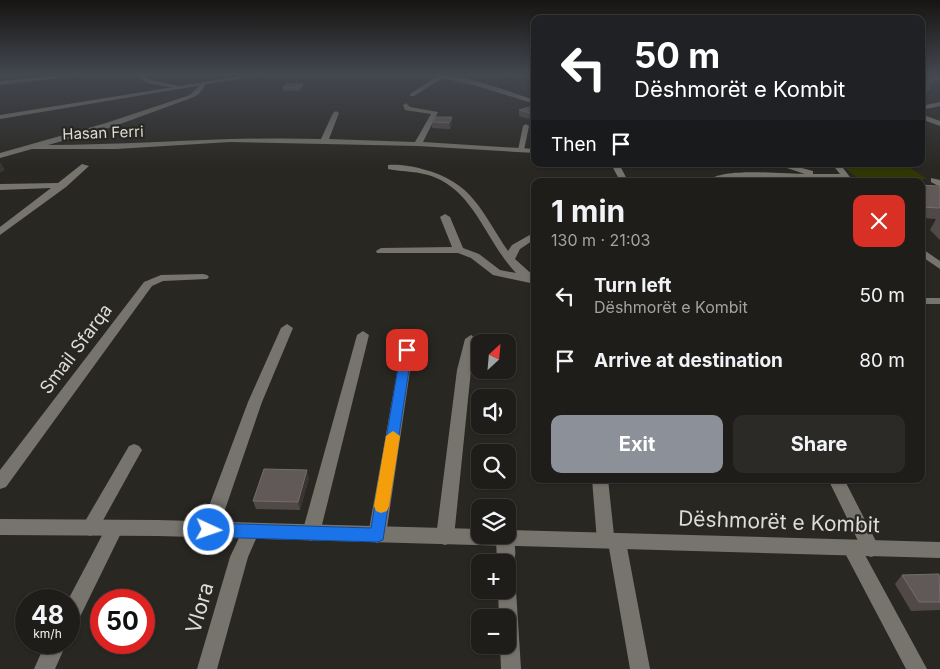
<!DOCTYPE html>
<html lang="en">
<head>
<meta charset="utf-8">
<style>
  body { margin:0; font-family:Inter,sans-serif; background:#2c2a27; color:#f1f3f6; height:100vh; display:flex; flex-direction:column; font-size:19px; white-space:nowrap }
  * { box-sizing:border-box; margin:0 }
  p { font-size:16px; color:#a1a2a2 }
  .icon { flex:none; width:28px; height:28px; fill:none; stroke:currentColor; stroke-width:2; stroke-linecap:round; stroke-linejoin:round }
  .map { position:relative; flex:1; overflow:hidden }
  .sheet { position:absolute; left:531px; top:178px; width:394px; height:305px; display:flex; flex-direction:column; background:#1f1d1a; border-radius:10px; box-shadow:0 1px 4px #0004,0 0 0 1px #3c3b39 }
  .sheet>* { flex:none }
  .guide { position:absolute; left:531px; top:15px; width:394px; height:152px; border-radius:10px; box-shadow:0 1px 4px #0004,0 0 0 1px #3c3b39; background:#202124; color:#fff; overflow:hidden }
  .needle { width:32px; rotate:26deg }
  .fabs { position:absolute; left:471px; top:334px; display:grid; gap:10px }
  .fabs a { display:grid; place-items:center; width:45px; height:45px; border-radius:10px; background:#1f1d1a; box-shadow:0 1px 4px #0004,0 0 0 1px #3c3b39; font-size:25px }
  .speed { position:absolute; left:15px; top:589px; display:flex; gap:10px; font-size:25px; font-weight:700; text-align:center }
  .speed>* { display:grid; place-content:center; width:65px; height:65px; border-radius:50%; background:#1f1d1a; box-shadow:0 1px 4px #0004,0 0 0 1px #3c3b39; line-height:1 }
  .speed small { font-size:12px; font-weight:400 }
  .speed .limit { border:8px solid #d22; background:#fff; color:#111 }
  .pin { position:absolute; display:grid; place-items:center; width:42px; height:42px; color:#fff; margin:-21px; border-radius:10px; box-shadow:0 2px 8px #0006 }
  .me { position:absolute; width:55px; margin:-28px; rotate:93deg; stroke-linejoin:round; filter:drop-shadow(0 0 4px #0008) }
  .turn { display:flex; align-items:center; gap:18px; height:105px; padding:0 20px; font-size:22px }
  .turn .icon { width:65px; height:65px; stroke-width:2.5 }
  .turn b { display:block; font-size:35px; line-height:42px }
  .then { display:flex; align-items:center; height:48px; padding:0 20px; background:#0003; gap:10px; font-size:19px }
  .round { display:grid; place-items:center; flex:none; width:52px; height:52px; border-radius:10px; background:#2c2a27 }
  .head { display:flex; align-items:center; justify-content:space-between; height:85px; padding:0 20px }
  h1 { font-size:30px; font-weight:700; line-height:38px }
  .cta { display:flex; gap:10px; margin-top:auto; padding:10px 20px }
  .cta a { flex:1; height:58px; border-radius:10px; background:#8c9099; color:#fff; font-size:20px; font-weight:700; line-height:58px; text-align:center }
  .cta a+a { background:#2c2a27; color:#f1f3f6 }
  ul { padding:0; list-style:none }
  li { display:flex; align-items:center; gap:15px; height:65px; padding:0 20px }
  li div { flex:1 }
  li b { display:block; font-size:19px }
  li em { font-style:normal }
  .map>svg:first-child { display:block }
  .green { fill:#323804 }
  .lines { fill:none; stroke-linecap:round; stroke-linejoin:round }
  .service { fill:#76746d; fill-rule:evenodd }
  .minor { fill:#76746d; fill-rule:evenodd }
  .tertiary { fill:#76746d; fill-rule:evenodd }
  .secondary { fill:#76746d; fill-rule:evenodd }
  .wall { fill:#514948 }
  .shaded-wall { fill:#3a3532 }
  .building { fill:#605957; stroke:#736d6c }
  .route { fill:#1a73e8; stroke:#114b97 }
  .slow { fill:#f59e0b }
  .labels { text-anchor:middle; stroke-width:4.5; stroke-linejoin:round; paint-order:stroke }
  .far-street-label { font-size:15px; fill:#dddcd8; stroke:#292722 }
  .street-label { font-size:18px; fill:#dddcd8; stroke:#292722 }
  .near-street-label { font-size:21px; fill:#dddcd8; stroke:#292722 }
</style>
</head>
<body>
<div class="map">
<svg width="940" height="669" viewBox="0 0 940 669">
  <rect width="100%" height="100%" fill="#292722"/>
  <path class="green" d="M906 165 927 179 862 181 844 167Z"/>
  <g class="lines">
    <path class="service" d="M526 124 529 126 524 150 521 152 518 150 523 126Z"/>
    <g class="minor">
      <path d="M62 75H82L0 85V81Z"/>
      <path d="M136 75H143L151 80 184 87 181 89 147 83Z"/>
      <path d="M433 75C467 74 503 90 535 100V104L477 86 442 78 414 96H410V94L436 77Z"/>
      <path d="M203 82 206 84 199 94 194 97 112 127 48 145C139 145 230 136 321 139L333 113 336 111 339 113 329 139 415 142 431 114 405 110 403 105 406 103 410 107 438 112 423 142 535 149V153L418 146 230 142 116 149H32L0 158V153L106 123 190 95Z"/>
      <path d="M940 102V106L921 110V106Z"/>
      <path d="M921 114 940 121V126L921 119Z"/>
      <path d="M82 164 89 166 66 187 0 235V227L51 188 0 190V184L58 183Z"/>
      <path d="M611 164H619L628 181H620Z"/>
      <path d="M775 164H787L813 171V174H840L832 164H840L853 181 728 179 708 181C721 167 784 174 805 174Z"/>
      <path d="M388 165C398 164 412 166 422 169 473 182 481 211 508 251L512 245 535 232V239L520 249 515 259 535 277V284L493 275 471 258 458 253H377L376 251 381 248 452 247 440 217 445 214 450 217 463 248 479 254 500 270 516 273C487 243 475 193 434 177 419 171 403 172 388 169Z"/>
      <path d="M931 178 940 180V187L931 182Z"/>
      <path d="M921 248 940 261V269L921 256Z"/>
      <path d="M203 274 207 275 209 277 207 279 163 281 152 286 6 487 0 489V470L144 282 161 275Z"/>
      <rect x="921" y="298" width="19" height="6"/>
      <path d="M287 324 293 328 262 402 218 530 215 535 209 538 203 535 200 530 248 402 281 328Z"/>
      <path d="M363 331 369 335 320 533 317 538 311 541 305 538 302 533 357 335Z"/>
      <path d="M471 335 477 339 471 370 454 537 451 543 445 545 439 543 436 537 457 370 465 339Z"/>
      <path d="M407 346 413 350 386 535 383 540 377 543 371 540 368 535 401 350Z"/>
      <path d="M134 444 139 446 142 450 96 533 90 536 84 533 81 528 84 523 129 446Z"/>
      <path d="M592 479H608L614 535 623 536 626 542 650 669H630L609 548 600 547 597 541Z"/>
      <path d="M828 479H844L880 549 877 555 871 557 865 555 927 669H906L846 555 843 549 846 543 852 541 858 543 865 555Z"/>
      <path d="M114 521 120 524 123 529 76 625 69 628 68 600 108 524Z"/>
      <path d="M250 524 256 527 259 532 248 557 217 669H197L230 557 244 527Z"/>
      <path d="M508 532 511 533C516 543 517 558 512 568L508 570V562H497L496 539 498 535H508Z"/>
      <path d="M508 581 514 584 516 590 521 669H501L500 645H508V618H499L498 590H508Z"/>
      <path d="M46 642H67L55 669H34Z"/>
    </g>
    <path class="tertiary" d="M248 75H262L0 119V115Z"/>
    <path class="secondary" d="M0 519 158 520 480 529V535H508V530L940 542V558L158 536 0 535Z"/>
  </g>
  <g class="wall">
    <path d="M297 75H311L307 78H298Z"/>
    <path d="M385 75H407L402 80 385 78Z"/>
    <path d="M927 75H940V85L929 86 921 83V77L930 76Z"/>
    <path d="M303 87 300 91H283V88Z"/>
    <path d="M535 109 529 119 519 116V110Z"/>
    <path d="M436 117 452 124 450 129 432 128V122Z"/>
    <path d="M921 185 940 188V240L930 230 936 219 921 218Z"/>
    <path d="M309 478 300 510 256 509 253 501Z"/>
    <path d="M902 575H940V610L911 611 895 584Z"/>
  </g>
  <g class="shaded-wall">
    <path d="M401 75H407L402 80Z"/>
    <path d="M940 79V85L929 86 932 80Z"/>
    <path d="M303 84V87L300 91V88Z"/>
    <path d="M930 88 927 93 921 94V89Z"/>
    <path d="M535 111V116L529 119 530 113Z"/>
    <path d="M452 117V124L450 129 449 123Z"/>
    <path d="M1 163 5 170 0 173V164Z"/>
    <path d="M307 470 309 478 300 510 298 502Z"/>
  </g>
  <g class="building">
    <path d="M932 76 940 78V79L932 80 921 77Z"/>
    <path d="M286 84H303L300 88H283Z"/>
    <path d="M921 85 930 88 921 89Z"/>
    <path d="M529 107 535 109V111L530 113 519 110Z"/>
    <path d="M436 117H452L449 123 432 122Z"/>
    <path d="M921 185 937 186 940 188V208L921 207Z"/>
    <path d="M264 469 307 470 298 502 253 501Z"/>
    <path d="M939 574 940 602H919L902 575Z"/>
  </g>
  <linearGradient id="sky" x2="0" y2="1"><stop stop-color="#171513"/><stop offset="0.44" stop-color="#43474f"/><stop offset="1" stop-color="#43474f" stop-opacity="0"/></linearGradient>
  <rect width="940" height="169" fill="url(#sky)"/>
  <path class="route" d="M407 346 412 350 383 540 377 542 209 537 203 535 201 530 203 525 209 523 371 528 401 350Z"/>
  <path class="slow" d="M393 431 400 436 389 506 387 511 381 513 376 511 374 506 386 436Z"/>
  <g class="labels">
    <g class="far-street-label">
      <text transform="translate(103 133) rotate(-2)" y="5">Hasan Ferri</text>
    </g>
    <g class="street-label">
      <text transform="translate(76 349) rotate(-53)" y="6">Smail Sfarqa</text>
    </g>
    <g class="near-street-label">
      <text transform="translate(779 522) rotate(2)" y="7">Dëshmorët e Kombit</text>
      <text transform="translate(200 608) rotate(-74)" y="7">Vlora</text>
    </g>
  </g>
</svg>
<div class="fabs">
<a><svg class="needle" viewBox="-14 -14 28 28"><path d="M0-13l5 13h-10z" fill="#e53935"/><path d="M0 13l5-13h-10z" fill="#a1a2a2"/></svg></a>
<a><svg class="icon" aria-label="sound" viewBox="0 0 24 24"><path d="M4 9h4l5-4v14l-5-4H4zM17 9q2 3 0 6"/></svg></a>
<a><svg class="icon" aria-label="search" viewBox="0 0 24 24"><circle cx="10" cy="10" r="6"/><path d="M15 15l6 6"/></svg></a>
<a><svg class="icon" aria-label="layers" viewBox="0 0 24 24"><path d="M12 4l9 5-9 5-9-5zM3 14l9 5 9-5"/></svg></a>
<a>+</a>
<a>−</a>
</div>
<div class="speed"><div>48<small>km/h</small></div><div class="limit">50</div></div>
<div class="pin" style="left:407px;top:350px;background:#d93025"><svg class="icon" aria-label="arrive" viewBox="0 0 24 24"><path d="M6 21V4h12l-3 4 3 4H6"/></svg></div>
<svg class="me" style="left:209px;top:530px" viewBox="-20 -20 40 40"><circle r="17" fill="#1a73e8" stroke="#fff" stroke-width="3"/><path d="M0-11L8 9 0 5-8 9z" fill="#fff"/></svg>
<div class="guide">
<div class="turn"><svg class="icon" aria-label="left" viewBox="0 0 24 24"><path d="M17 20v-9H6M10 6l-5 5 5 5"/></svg><div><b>50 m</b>Dëshmorët e Kombit</div></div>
<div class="then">Then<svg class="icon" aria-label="arrive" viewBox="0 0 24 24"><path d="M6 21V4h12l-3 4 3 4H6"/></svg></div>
</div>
<section class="sheet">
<div class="head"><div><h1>1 min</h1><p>130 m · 21:03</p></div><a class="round" style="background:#d93025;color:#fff"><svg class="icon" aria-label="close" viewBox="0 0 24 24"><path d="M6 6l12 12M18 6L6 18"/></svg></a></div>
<ul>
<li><svg class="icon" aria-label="left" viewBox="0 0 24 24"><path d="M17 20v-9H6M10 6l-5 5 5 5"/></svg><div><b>Turn left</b><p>Dëshmorët e Kombit</p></div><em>50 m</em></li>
<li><svg class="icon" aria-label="arrive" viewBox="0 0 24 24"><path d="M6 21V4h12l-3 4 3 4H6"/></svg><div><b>Arrive at destination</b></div><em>80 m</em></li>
</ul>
<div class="cta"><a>Exit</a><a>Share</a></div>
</section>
</div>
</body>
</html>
